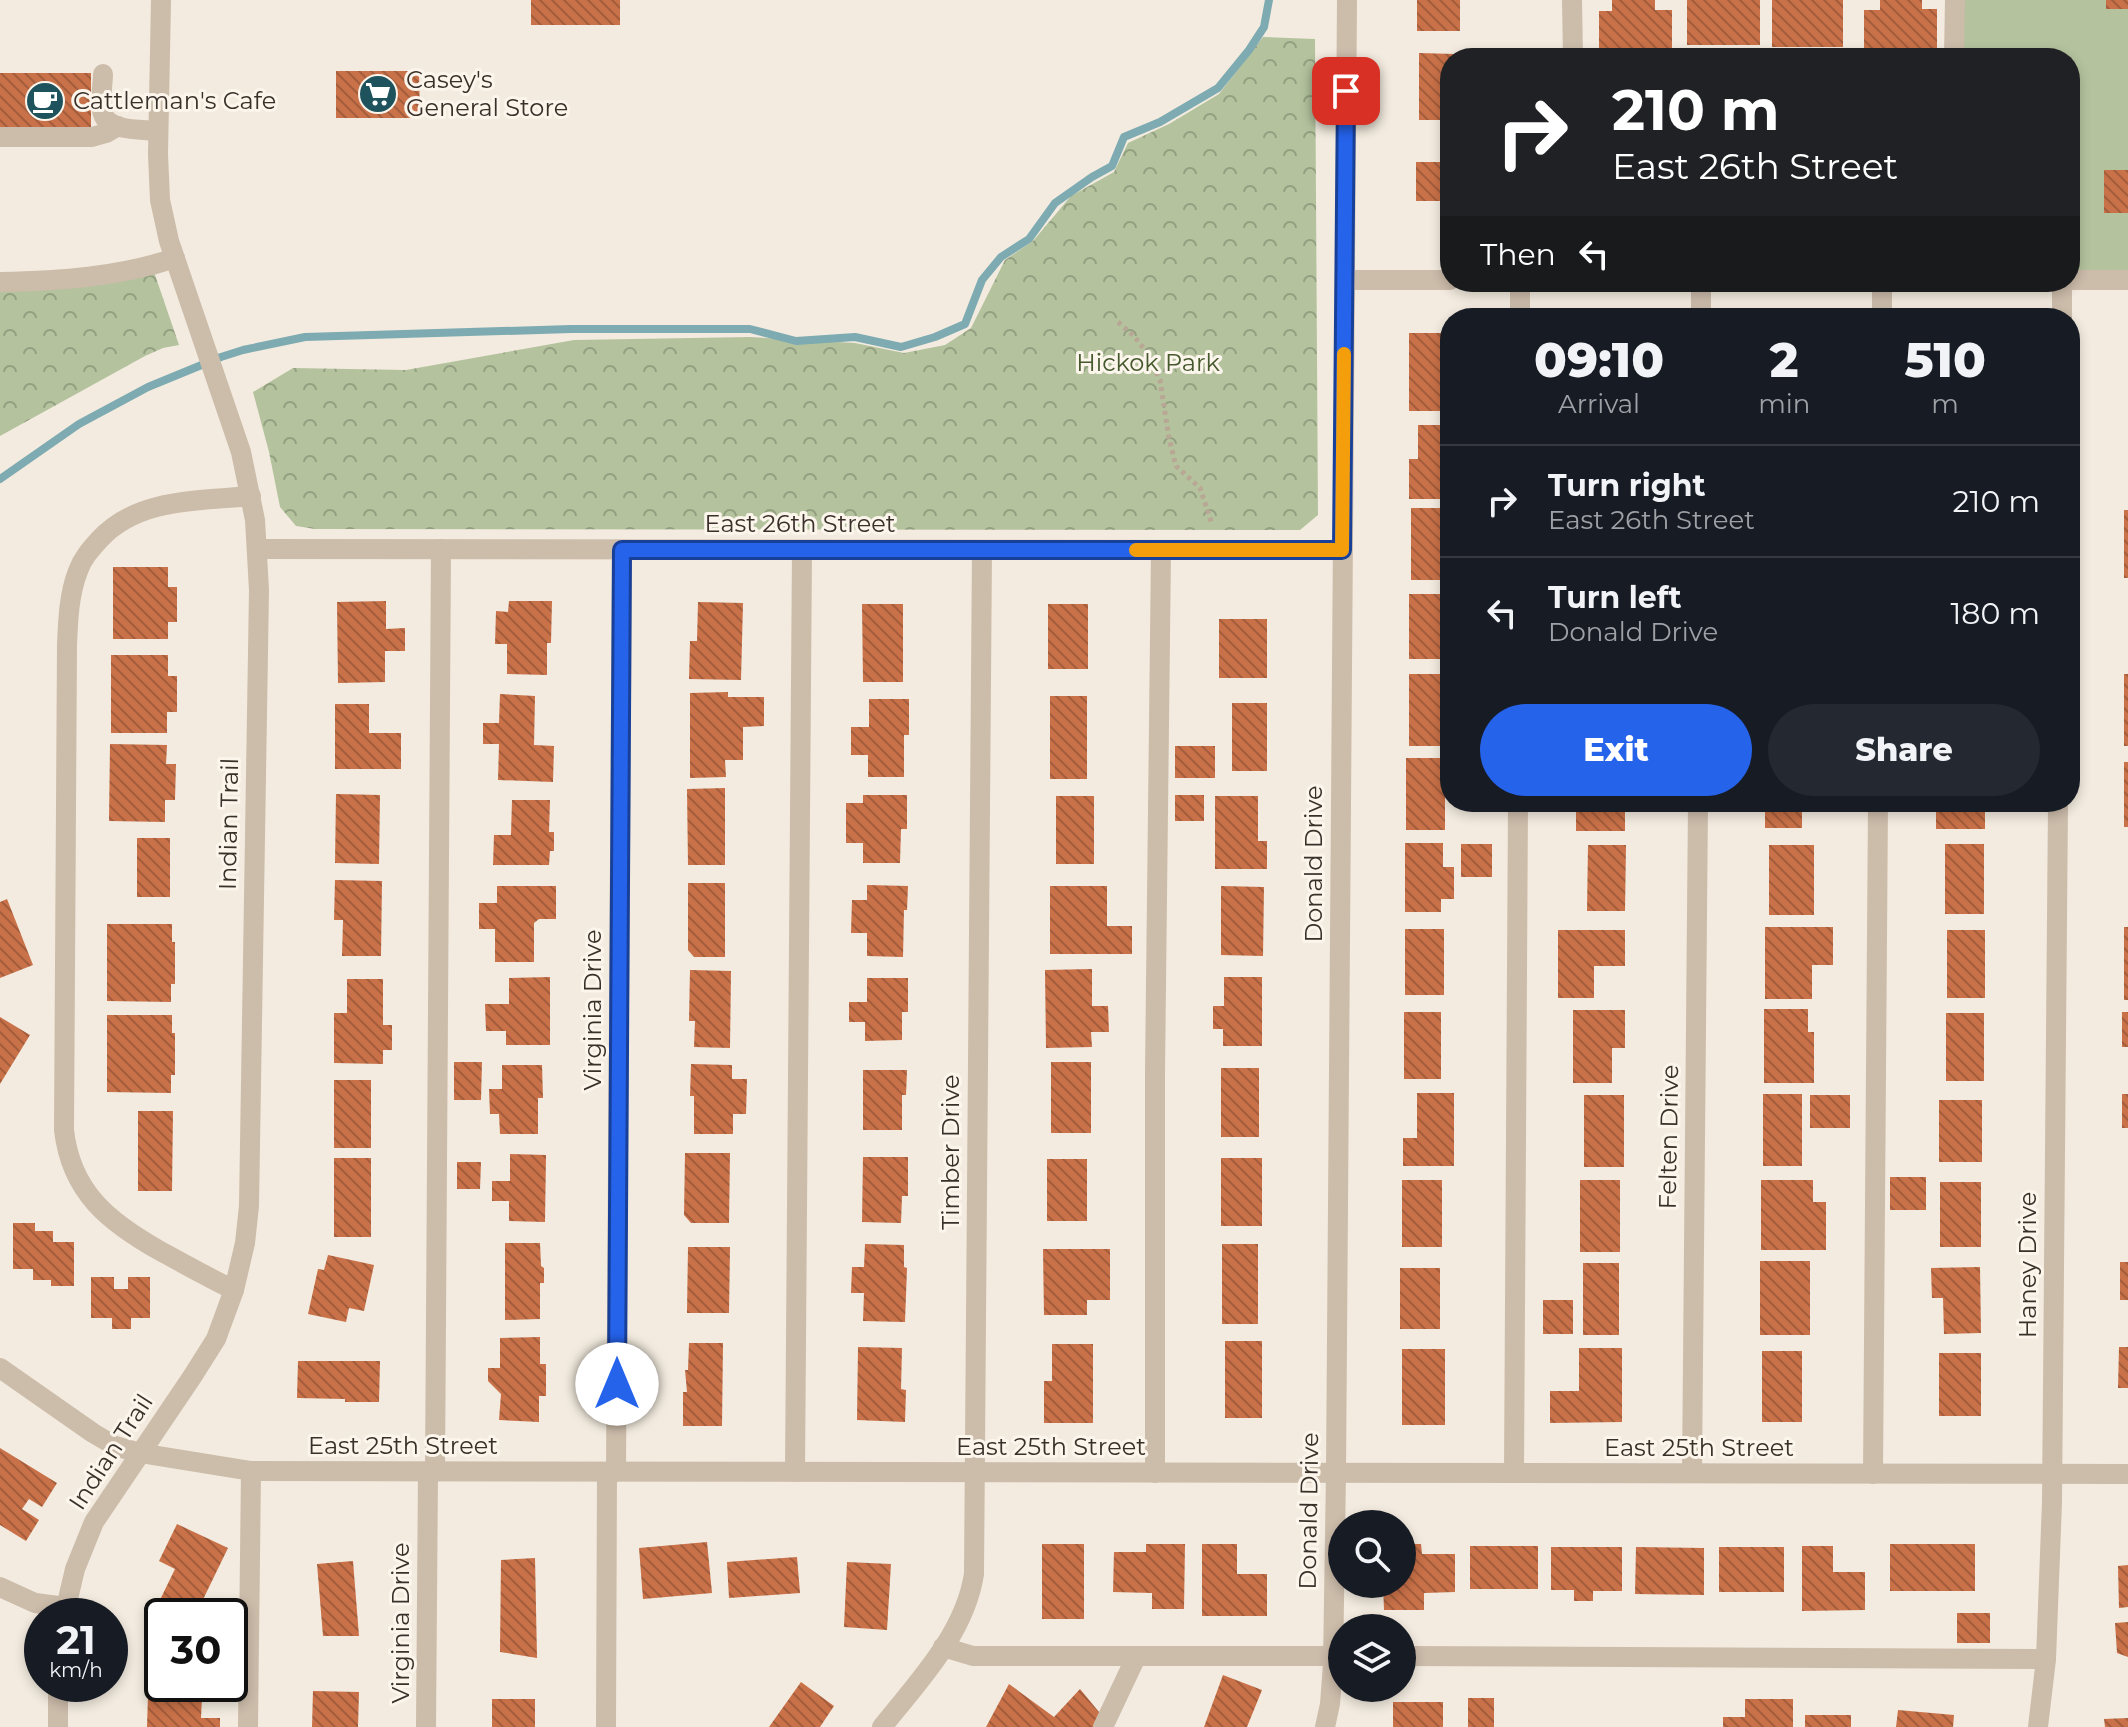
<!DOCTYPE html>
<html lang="en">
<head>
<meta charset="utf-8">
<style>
  body { margin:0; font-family:Montserrat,sans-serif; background:#242831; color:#f1f3f6; height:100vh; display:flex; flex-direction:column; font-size:30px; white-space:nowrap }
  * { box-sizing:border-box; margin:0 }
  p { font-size:26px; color:#9ea1a6 }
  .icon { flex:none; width:44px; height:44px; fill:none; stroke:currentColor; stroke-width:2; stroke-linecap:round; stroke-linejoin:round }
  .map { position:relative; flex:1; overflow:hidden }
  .sheet { position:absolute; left:1440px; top:308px; width:640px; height:504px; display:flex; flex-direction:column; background:#171b24; border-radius:32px; box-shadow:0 4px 12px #0003 }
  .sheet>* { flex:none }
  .guide { position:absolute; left:1440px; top:48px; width:640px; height:244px; border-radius:32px; box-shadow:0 4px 12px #0003; background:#202124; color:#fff; overflow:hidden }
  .controls { position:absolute; left:1328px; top:1510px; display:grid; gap:16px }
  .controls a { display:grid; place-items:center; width:88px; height:88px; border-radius:50%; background:#171b24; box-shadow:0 4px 12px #0003; font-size:40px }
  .speed { position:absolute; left:24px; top:1598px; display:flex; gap:16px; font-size:40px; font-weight:700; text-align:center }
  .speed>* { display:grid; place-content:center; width:104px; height:104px; border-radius:50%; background:#171b24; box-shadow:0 4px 12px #0003; line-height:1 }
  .speed small { font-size:20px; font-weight:400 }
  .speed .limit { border:4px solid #111; border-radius:12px; background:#fff; color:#111 }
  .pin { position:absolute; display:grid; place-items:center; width:68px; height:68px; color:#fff; margin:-34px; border-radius:16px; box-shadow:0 4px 12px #0006 }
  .me { position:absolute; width:88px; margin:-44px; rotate:0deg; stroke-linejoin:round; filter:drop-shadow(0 0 6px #0008) }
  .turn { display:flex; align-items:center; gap:28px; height:168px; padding:0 40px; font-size:36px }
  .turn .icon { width:104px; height:104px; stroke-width:2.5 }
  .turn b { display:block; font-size:56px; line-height:68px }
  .then { display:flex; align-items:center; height:76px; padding:0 40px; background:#0003; gap:16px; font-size:30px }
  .eta { display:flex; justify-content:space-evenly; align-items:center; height:136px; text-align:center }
  .eta b { font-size:48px; font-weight:800; line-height:56px }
  .action { display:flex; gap:16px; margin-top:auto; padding:16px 40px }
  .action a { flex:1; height:92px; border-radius:48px; background:#2563eb; color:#fff; font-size:32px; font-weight:800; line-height:92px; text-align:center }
  .action a+a { background:#242831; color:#f1f3f6 }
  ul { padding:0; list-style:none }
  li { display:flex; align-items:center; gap:24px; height:112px; padding:0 40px; border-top:2px solid #363941 }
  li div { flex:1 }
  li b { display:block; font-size:30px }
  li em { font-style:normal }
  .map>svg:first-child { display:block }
  .grass { fill:#b4c39e }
  .forest { fill:url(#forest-crowns) }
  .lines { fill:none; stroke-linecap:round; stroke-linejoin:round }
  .stream { stroke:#7dabb1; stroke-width:8 }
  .building { fill:url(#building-back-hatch) }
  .path { stroke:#b8a794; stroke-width:5; stroke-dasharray:4 4; stroke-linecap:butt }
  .minor { stroke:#ccbcaa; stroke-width:20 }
  .route-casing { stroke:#184099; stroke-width:20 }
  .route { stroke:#2563eb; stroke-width:14 }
  .slow { stroke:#f59e0b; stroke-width:14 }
  .labels { text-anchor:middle; stroke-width:6; stroke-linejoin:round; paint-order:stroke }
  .poi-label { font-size:24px; fill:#3a302a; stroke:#fbf5ec; text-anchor:start }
  .park-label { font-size:24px; fill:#45592d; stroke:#fbf5ec }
  .street-label { font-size:24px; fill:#3a302a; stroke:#fbf5ec }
</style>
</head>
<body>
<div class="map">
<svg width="2128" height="1727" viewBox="0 0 2128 1727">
  <defs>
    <pattern id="forest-crowns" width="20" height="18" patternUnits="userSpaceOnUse" patternTransform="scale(2)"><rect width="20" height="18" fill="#b4c39e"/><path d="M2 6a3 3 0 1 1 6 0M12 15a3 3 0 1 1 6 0" fill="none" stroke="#939f81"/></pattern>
    <pattern id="building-back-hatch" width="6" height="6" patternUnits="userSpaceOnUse" patternTransform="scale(2)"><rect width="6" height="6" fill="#c97148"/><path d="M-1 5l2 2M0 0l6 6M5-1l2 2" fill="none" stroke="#a45d3c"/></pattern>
  </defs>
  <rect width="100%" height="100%" fill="#f3ebdf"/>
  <path class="grass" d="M1955 0H2128V280H2070V58H1954Z"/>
  <g class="forest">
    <path d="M1263 37 1315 39 1318 515 1300 530 315 529 296 526 280 507 269 452 253 392 293 368 406 370 574 340 750 337 855 343 904 353 945 345 971 328 1005 260 1033 241 1071 196 1114 172 1128 143 1169 124 1219 94Z"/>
    <path d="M152 266 179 345 163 348 145 356 0 436V282Z"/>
  </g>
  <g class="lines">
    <path class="stream" d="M0 479 79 424 148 387 221 357 243 350 305 337 571 329H750L796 341 855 337 901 347 935 337 965 324 982 280 1001 257 1029 239 1055 203 1092 177 1112 166 1124 137 1160 122 1218 88 1249 50 1264 27 1269 0"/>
  </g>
  <g class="building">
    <rect x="531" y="0" width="89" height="25"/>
    <rect x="1417" y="0" width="43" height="31"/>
    <path d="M1612 0H1655V10H1672V48H1599V11H1612Z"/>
    <rect x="1687" y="0" width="73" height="45"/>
    <rect x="1772" y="0" width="71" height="47"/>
    <path d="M1880 0H1922V9H1937V49H1864V10H1880Z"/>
    <rect x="2106" y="0" width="22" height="9"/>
    <path d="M1419 53 1455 54V58H1450V120H1419Z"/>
    <path d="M336 71H419L420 118H336Z"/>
    <rect x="0" y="73" width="91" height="56"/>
    <rect x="2070" y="136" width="3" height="78"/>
    <rect x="1416" y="162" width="34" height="39"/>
    <rect x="2104" y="170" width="24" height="43"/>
    <rect x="1409" y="333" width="41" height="78"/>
    <path d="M1418 425H1450V499H1409V459H1418Z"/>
    <rect x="1411" y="508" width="39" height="72"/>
    <rect x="2124" y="510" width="4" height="68"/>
    <path d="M113 567H168V587H177V622H168V639H113Z"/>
    <rect x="1409" y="594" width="40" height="65"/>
    <path d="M386 601V629L405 628V651H385V682L338 683 337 602Z"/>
    <path d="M509 601H552L551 643H547V675L507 674V644H495L496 611 508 612Z"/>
    <path d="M698 602 743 603 741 680 689 679 690 641H697Z"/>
    <path d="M862 604H903V682H863Z"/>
    <rect x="1048" y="604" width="40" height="65"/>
    <rect x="1219" y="619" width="48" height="59"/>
    <path d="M111 655H168V676H177V712H167V733H111Z"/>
    <rect x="1409" y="674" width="41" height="72"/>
    <rect x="2124" y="674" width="4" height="72"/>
    <path d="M728 692V697H764V726L743 727V760H725L726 777 690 778V693Z"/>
    <path d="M500 694 535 696 534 745 554 746 553 782 498 780 499 744H483V723H499Z"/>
    <rect x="1050" y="696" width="37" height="83"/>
    <path d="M869 699H909V735H904V777H868V755H851V727H869Z"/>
    <rect x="1232" y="703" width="35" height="68"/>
    <path d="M335 704H369V733H401V769H335Z"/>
    <path d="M110 744 167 745 166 764H176L175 800H165V822L109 821Z"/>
    <rect x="1175" y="746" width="40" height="32"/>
    <rect x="1406" y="758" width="39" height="72"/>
    <rect x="2124" y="762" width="4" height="65"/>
    <path d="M725 788V865H688L687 789Z"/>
    <path d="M336 794 380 795 379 864 335 863Z"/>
    <path d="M863 795H907V829H901L900 863H863V843H846V803H863Z"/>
    <rect x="1175" y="795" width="29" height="26"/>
    <rect x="1056" y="796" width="38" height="68"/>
    <path d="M1215 796H1258V841H1267V869H1215Z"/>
    <path d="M512 800H550L549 832H554V851H550L549 865H493L494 835H511Z"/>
    <rect x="1576" y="802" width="49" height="29"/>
    <rect x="1765" y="802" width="37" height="26"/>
    <path d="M1949 802H1985V829H1936V804H1949Z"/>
    <rect x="137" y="838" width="33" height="59"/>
    <path d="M1405 843H1443V867H1454V899H1441V912H1405Z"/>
    <rect x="1461" y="844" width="31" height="33"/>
    <rect x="1945" y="844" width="39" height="70"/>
    <path d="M1588 845H1626L1625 911H1587Z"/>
    <rect x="1769" y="845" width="45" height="70"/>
    <path d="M335 880 382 881 381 956H342L343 920H334Z"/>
    <path d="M688 883H725V957H694L688 950Z"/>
    <path d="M867 885 908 886 907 910H904L903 957 867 956V933H851L852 900H867Z"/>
    <path d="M497 886H556V919H539L534 923V962H495V929H479V903H497Z"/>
    <path d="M1050 886H1107V926H1132V954H1050Z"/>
    <path d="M1221 886 1264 887 1263 956 1221 955Z"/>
    <path d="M7 899 33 965 0 978V902Z"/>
    <path d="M107 924H172V942H175V984H171V1002L107 1001Z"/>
    <path d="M1765 927H1833V965H1812V999H1765Z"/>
    <rect x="2124" y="927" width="4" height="73"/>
    <rect x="1405" y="929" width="39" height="66"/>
    <path d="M1558 930H1625V966H1594V998H1558Z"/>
    <rect x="1947" y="930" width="38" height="68"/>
    <path d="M1092 969V1006H1108L1109 1032H1091L1092 1047 1046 1048 1045 970Z"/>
    <path d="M690 970 731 971 730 1048 694 1047 695 1021H689Z"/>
    <path d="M550 977V1045H506V1031H486L485 1004H509V978Z"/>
    <path d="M1224 977H1262V1046H1223V1029H1213V1006H1224Z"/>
    <path d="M867 978H908V1012H902V1040L865 1041V1022H849V1002H867Z"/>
    <path d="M347 979H383V1025H392V1050H383V1064L334 1063V1013H347Z"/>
    <path d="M1764 1009H1808V1032H1814V1083H1764Z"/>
    <path d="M1573 1010H1625V1048H1612V1083H1573Z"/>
    <rect x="1404" y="1012" width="37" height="67"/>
    <rect x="2122" y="1012" width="6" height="35"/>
    <rect x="1946" y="1013" width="38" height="68"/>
    <path d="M107 1015H172V1033H175V1075H171V1093L107 1092Z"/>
    <path d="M0 1017 30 1035 0 1084Z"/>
    <path d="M454 1062H482L481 1100H454Z"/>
    <rect x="1051" y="1062" width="40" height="71"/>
    <path d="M691 1064 732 1065V1079H747L746 1114H733V1134H694V1096H690Z"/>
    <path d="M502 1065H542L543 1098H538V1134H500L499 1114H490L489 1089H502Z"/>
    <rect x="1221" y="1068" width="38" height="69"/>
    <path d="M863 1070H907L906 1095H902V1130H863Z"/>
    <rect x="334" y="1080" width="37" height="68"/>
    <path d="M1417 1093H1454V1166H1403V1138H1417Z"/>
    <rect x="1763" y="1094" width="39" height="72"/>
    <rect x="2122" y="1094" width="6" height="34"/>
    <rect x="1584" y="1095" width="40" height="72"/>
    <rect x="1810" y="1095" width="40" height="33"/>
    <rect x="1939" y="1100" width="43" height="62"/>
    <path d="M138 1111H173L172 1191H138Z"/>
    <path d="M685 1153H730L729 1223H691L684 1215Z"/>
    <path d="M510 1154 546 1155 545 1222 509 1221V1201H492V1181H510Z"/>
    <path d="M863 1157H908V1196H902L901 1223 862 1222Z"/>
    <rect x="334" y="1158" width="37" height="79"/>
    <rect x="1221" y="1158" width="41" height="68"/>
    <rect x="1047" y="1159" width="40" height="62"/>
    <path d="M457 1162H481L480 1189H457Z"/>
    <rect x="1890" y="1177" width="36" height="33"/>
    <rect x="1402" y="1180" width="40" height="67"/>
    <rect x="1580" y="1180" width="40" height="72"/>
    <path d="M1761 1180H1813V1202H1826V1250H1761Z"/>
    <rect x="1940" y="1182" width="41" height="65"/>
    <path d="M13 1223H35V1231H53V1242H74V1286H51V1280H33V1269H13Z"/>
    <path d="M505 1243H540L541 1266 544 1268V1283H540V1319L505 1320Z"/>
    <path d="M865 1244 904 1245V1267L907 1268 905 1322 863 1321 864 1293H851L852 1267H864Z"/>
    <rect x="1222" y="1244" width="36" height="80"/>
    <path d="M688 1247H730L729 1313H687Z"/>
    <path d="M1043 1249H1110V1300H1087V1315H1044Z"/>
    <path d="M328 1255 374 1265 364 1311 349 1308 346 1322 308 1314 318 1269 324 1270Z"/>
    <rect x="1760" y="1261" width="50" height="74"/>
    <rect x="2120" y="1262" width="8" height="38"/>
    <rect x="1583" y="1263" width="36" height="72"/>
    <path d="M1980 1267 1981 1333 1944 1334 1943 1298H1932L1931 1268Z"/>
    <rect x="1400" y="1268" width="40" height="61"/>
    <path d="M91 1277H114V1289H128V1277H150V1318H131V1329H112V1318H91Z"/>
    <rect x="1543" y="1300" width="30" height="34"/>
    <path d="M540 1337V1364H546V1396H539V1422L499 1420 501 1394 488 1381V1368H500V1338Z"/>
    <rect x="1225" y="1341" width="37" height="77"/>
    <path d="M689 1343H723L722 1426H683V1392H687L685 1370H688Z"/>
    <path d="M1052 1344H1093V1423H1044V1381H1052Z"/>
    <path d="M858 1347 902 1348 901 1389 906 1390 905 1422 857 1420Z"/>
    <path d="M2119 1347H2128V1388H2118Z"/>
    <path d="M1579 1348H1622V1422L1550 1423V1391H1579Z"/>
    <rect x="1402" y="1349" width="43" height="76"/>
    <rect x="1762" y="1351" width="40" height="71"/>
    <rect x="1939" y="1353" width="42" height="63"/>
    <path d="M298 1361H380L379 1402H345V1399L297 1398Z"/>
    <path d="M0 1448 57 1483 42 1507 29 1499 22 1509 39 1520 26 1541 0 1525Z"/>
    <path d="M177 1524 228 1548 195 1616H177L157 1606 175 1569 159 1561Z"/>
    <path d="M707 1542 712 1593 643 1599 639 1548Z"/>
    <rect x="1042" y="1544" width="42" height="75"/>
    <path d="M1146 1544H1185L1184 1609H1152V1593L1113 1592 1114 1552H1146Z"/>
    <path d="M1202 1544H1237V1574H1267V1616H1202Z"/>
    <path d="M1402 1544H1421L1422 1554H1455V1592L1424 1593V1610H1384L1383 1584H1402Z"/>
    <rect x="1890" y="1544" width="85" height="47"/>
    <rect x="1470" y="1546" width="68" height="43"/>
    <path d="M1802 1546H1833V1572H1865V1610L1802 1611Z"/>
    <path d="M1551 1547H1622V1591H1593V1601H1574V1590H1551Z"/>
    <path d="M1636 1547 1704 1548V1595L1635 1594Z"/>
    <rect x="1719" y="1547" width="65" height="45"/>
    <path d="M797 1557 800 1593 729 1598 727 1562Z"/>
    <path d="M535 1558 537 1658 500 1652 501 1560Z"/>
    <path d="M353 1561 359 1636H323L317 1564Z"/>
    <path d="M847 1562 891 1564 887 1630 844 1627Z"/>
    <path d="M2128 1565V1607L2119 1608 2118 1566Z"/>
    <rect x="1957" y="1613" width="33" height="30"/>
    <path d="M2128 1622V1657L2117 1653 2115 1623Z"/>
    <path d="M144 1635H162V1684H190V1689H144Z"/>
    <path d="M1223 1675 1262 1690 1247 1727H1204Z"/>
    <path d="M801 1682 834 1706 820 1727H769Z"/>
    <path d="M1009 1684 1054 1717 1080 1689 1104 1718 1098 1727H986Z"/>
    <path d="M313 1691 359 1692 358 1727H312Z"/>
    <path d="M148 1695 202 1697 201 1718H220V1727H147Z"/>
    <rect x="1468" y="1698" width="26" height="29"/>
    <rect x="492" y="1699" width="43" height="28"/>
    <path d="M1745 1699H1793V1727H1723V1717H1745Z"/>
    <rect x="1393" y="1702" width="50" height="25"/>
    <path d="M1898 1710 1954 1715 1953 1727H1896Z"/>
    <rect x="1805" y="1715" width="46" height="12"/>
    <path d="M2128 1718V1727H2105L2104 1719Z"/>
  </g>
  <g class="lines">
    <path class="path" d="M1118 322 1134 336 1148 354 1160 380 1169 438 1176 466 1200 488 1212 524"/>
    <g class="minor">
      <path d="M1572 0 1573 58"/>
      <path d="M1954 58 1955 0"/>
      <path d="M103 74C103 85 99 103 103 114 109 132 143 129 158 131"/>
      <path d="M0 137H92L106 133 118 126"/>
      <path d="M1345 280H1450"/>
      <path d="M2070 280H2128"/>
      <path d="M0 282C59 281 119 277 175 258"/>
      <path d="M1520 318V282"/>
      <path d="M1701 318V282"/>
      <path d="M1882 318V282"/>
      <path d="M2062 318V282"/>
      <path d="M257 549 1342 550"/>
      <path d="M234 1290C209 1278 186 1265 162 1252 110 1223 71 1193 64 1130L67 645C68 620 69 594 78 571 82 559 90 550 99 540 137 498 198 501 251 496"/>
      <path d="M0 1368 93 1433 115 1446 140 1453 251 1471 2128 1474"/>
      <path d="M435 1472 441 549"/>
      <path d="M616 1472 622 550"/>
      <path d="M795 1472 802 550"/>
      <path d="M1155 1473V1072L1161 550"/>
      <path d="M1514 1473 1518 802"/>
      <path d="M1692 1473 1698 802"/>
      <path d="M1873 1474 1878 802"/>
      <path d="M0 1587 35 1603 66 1607"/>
      <path d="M64 1616 75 1569 94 1522 192 1377 216 1339 234 1290 245 1243 249 1206 259 590 255 520 241 452 169 241 160 200 158 154 161 0"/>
      <path d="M943 1647 973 1656H1342"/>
      <path d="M1402 1656 2046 1659"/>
      <path d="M58 1727V1684"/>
      <path d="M248 1727 251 1471"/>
      <path d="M426 1727 428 1472"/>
      <path d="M606 1727 607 1472"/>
      <path d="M882 1727C919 1681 965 1633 974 1574L982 550"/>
      <path d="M1103 1727 1136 1657"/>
      <path d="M1325 1727 1330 1704 1333 1664 1336 1473 1347 0"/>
      <path d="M2038 1727 2046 1659 2052 1502 2058 802"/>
    </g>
  </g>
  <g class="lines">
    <defs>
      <path id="route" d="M617 1384 622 550H1342L1346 91"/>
    </defs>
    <use href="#route" class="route-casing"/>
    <use href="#route" class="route"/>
    <path class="slow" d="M1136 550H1342L1344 354"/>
  </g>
  <defs>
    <symbol id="supermarket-disc" viewBox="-11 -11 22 22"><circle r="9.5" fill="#1e535d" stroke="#fbf5ec"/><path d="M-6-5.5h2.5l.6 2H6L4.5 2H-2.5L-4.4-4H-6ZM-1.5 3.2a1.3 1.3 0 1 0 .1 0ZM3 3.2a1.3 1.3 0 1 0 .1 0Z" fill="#fff"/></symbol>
    <symbol id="cafe-disc" viewBox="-11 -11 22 22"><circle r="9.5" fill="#1e535d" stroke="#fbf5ec"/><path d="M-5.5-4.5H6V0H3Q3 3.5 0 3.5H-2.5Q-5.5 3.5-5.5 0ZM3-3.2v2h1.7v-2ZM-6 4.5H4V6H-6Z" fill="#fff"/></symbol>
  </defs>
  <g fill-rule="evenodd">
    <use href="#supermarket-disc" x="356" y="72" width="44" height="44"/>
    <use href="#cafe-disc" x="23" y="79" width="44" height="44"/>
  </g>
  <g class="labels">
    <g class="poi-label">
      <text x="406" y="88">Casey's<tspan x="406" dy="28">General Store</tspan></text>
      <text x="73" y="109">Cattleman's Cafe</text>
    </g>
    <g class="park-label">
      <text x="1148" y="371">Hickok Park</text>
    </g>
    <g class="street-label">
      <text x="800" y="532">East 26th Street</text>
      <text transform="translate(229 824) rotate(-89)" y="8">Indian Trail</text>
      <text transform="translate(1314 864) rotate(-90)" y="8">Donald Drive</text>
      <text transform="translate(593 1010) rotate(-90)" y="8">Virginia Drive</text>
      <text transform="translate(1669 1137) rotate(-89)" y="8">Felten Drive</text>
      <text transform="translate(951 1152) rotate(-90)" y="8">Timber Drive</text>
      <text transform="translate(2028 1265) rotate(-90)" y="8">Haney Drive</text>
      <text x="403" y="1454">East 25th Street</text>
      <text x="1051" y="1455">East 25th Street</text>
      <text x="1699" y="1456">East 25th Street</text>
      <text transform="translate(111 1452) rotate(-57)" y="8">Indian Trail</text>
      <text transform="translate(1309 1511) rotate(-89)" y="8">Donald Drive</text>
      <text transform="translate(401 1623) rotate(-90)" y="8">Virginia Drive</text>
    </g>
  </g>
</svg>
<div class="controls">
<a><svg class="icon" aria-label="search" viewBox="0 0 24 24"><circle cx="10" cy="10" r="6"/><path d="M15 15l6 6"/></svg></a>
<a><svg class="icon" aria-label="layers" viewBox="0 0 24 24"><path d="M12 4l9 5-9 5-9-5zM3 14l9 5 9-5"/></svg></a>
</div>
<div class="speed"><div>21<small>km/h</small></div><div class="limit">30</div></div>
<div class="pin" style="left:1346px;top:91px;background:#d93025"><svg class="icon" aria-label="arrive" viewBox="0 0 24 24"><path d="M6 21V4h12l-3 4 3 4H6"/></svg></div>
<svg class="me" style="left:617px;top:1384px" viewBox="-20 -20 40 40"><circle r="19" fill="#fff"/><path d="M0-13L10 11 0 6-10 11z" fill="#2563eb"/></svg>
<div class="guide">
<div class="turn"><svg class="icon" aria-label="right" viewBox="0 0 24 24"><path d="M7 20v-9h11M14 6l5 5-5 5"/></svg><div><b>210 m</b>East 26th Street</div></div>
<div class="then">Then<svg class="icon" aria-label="left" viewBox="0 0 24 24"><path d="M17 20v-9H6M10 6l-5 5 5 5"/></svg></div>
</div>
<section class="sheet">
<div class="eta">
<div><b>09:10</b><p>Arrival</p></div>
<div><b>2</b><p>min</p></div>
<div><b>510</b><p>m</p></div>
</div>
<ul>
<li><svg class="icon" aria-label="right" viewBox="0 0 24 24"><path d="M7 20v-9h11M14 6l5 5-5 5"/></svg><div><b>Turn right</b><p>East 26th Street</p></div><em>210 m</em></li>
<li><svg class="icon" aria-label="left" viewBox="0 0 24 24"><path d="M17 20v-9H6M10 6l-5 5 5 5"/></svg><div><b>Turn left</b><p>Donald Drive</p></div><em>180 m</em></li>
</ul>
<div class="action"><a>Exit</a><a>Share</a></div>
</section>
</div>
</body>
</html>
